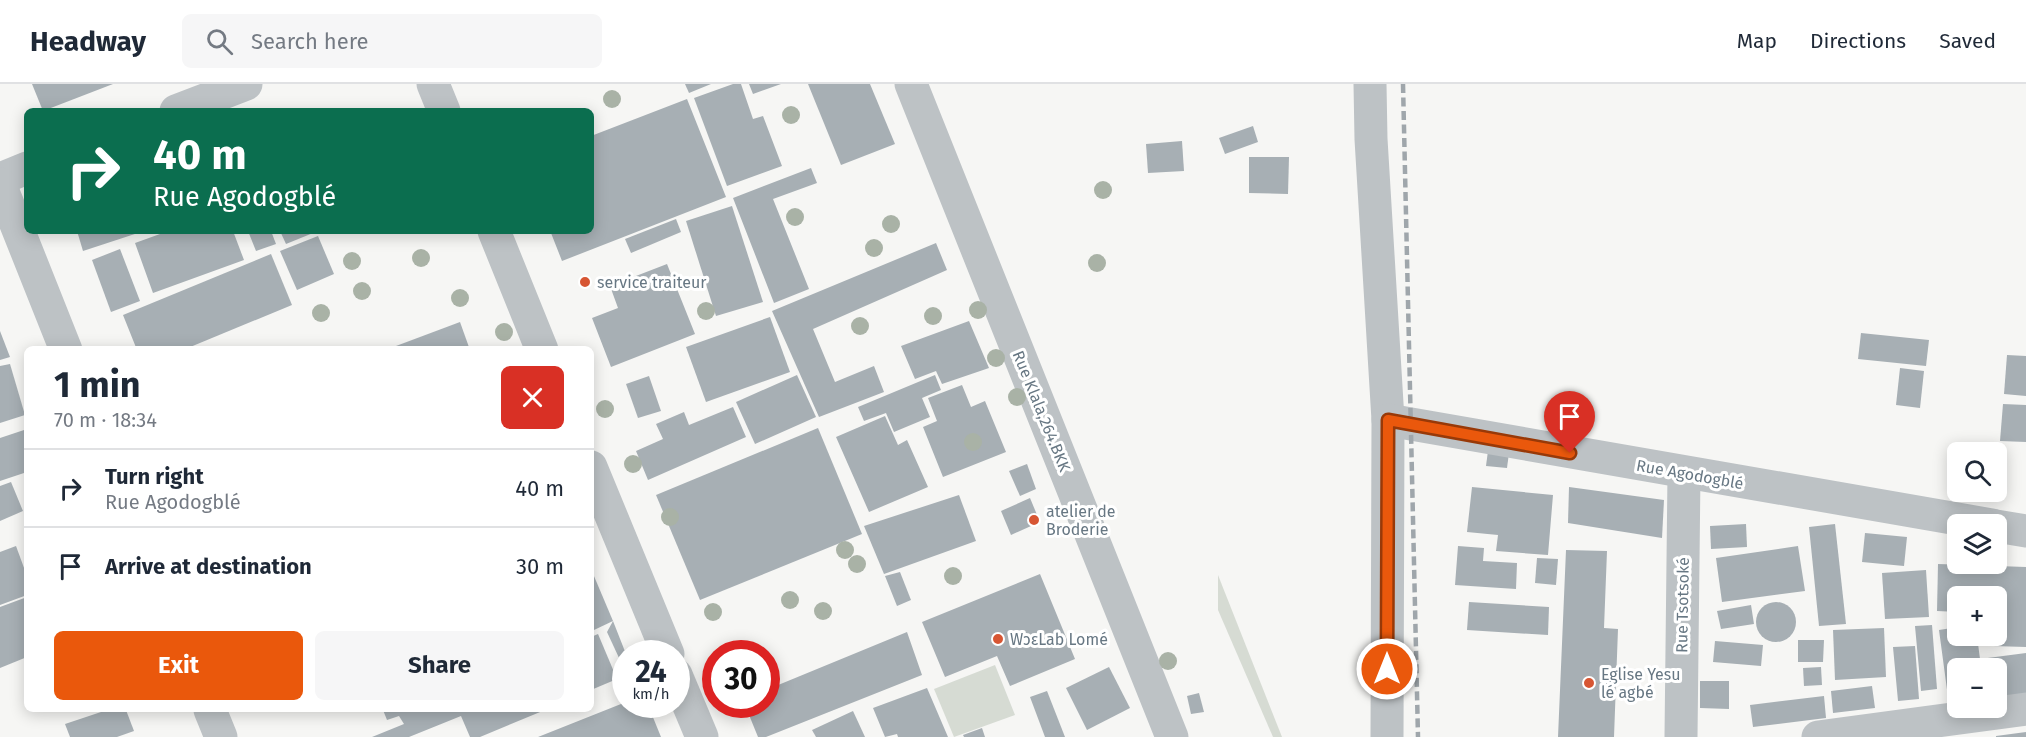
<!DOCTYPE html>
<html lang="en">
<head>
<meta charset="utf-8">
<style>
  body { margin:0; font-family:"Fira Sans",sans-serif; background:#f6f6f7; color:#1f2937; height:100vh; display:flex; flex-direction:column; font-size:22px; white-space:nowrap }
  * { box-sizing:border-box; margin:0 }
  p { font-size:20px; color:#747a83 }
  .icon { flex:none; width:33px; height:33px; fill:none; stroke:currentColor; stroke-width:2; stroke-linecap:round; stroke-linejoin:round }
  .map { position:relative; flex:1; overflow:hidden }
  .details { position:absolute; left:24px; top:262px; width:570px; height:366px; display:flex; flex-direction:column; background:#fff; border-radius:9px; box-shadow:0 3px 15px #0003 }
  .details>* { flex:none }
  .hud { position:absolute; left:24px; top:24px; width:570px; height:126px; border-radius:9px; box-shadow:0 3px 15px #0003; background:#0b6e4f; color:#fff; overflow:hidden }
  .tools { position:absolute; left:1947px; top:358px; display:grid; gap:12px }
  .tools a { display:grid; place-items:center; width:60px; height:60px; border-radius:9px; background:#fff; box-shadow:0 3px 15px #0003; font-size:30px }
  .speed { position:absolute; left:612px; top:556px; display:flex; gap:12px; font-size:30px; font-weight:700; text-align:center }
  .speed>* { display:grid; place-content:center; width:78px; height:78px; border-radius:50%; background:#fff; box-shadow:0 3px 15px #0003; line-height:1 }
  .speed small { font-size:15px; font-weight:400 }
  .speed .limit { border:9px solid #d22; background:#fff; color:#111 }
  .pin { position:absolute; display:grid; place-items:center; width:51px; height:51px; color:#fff; margin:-62px -26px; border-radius:50% 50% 50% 0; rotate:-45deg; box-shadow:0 0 6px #0007 }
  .pin .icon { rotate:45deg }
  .me { position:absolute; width:66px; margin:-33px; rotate:0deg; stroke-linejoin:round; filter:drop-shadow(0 0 4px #0008) }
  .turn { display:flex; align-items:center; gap:21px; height:126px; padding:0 30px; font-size:27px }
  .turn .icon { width:78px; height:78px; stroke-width:2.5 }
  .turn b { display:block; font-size:42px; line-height:51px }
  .round { display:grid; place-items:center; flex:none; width:63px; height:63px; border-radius:9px; background:#f6f6f7 }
  .head { display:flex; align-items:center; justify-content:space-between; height:102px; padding:0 30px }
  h1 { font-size:36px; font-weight:700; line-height:45px }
  .action { display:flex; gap:12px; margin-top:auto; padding:12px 30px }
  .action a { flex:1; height:69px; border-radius:9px; background:#ea580c; color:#fff; font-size:24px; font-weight:700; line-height:69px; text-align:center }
  .action a+a { background:#f6f6f7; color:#1f2937 }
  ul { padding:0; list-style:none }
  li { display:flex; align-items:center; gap:18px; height:78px; padding:0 30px; border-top:2px solid #e0e1e3 }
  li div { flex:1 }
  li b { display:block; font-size:22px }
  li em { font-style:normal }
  header { display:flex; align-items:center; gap:36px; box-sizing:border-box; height:84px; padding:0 30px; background:#fff; border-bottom:2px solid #e0e1e3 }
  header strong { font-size:28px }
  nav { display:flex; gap:33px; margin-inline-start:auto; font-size:21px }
  .search { width:420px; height:54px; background:#f6f6f7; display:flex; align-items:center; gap:15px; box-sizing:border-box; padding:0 21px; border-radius:9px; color:#747a83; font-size:22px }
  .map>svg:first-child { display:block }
  .green { fill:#d6dbd3 }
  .building { fill:#a7afb4 }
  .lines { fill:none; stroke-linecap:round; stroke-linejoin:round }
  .minor { stroke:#bdc2c5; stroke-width:33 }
  .rail { stroke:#9fa6ab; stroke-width:4.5; stroke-dasharray:9 4.5; stroke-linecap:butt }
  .tree { fill:#a9b2a6 }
  .route-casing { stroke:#983908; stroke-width:15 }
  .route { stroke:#ea580c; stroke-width:10 }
  .poi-dot { fill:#d75633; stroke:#fff; stroke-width:2 }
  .labels { text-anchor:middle; stroke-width:6; stroke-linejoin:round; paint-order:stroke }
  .poi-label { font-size:16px; fill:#677783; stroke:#fff; text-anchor:start }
  .street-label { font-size:16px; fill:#677783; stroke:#fff }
</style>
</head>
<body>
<header>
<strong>Headway</strong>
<div class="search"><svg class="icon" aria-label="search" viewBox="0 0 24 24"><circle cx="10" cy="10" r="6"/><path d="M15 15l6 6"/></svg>Search here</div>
<nav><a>Map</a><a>Directions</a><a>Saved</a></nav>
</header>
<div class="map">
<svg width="2026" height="653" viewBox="0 0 2026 653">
  <rect width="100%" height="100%" fill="#f6f6f4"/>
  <g class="green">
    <path d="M1218 491 1282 653H1273L1218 526Z"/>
    <path d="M995 581 1015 631 954 653 934 605Z"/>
  </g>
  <g class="building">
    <path d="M32 0H113L43 27Z"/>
    <path d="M685 0H711L689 9Z"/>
    <path d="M733 0H741L753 35 763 32 782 82 727 102 694 14Z"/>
    <path d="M749 0H781L753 10Z"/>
    <path d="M808 0H870L895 60 841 81Z"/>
    <path d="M687 15 726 113 562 177 551 149 591 147V52Z"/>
    <path d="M1253 42 1258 58 1225 70 1219 54Z"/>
    <path d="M1182 57 1184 87 1148 89 1146 60Z"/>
    <path d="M1249 73H1289L1288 110 1249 109Z"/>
    <path d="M811 84 817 99 773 115 809 205 774 219 733 114Z"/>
    <path d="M732 122 763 218 716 232 686 137Z"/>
    <path d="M676 135 681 148 631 169 625 155Z"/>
    <path d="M77 147H144L83 167Z"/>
    <path d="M159 147H233L244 176 153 209 135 159 160 150Z"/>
    <path d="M248 147H271L276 160 256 167Z"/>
    <path d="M280 147H318L286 160Z"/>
    <path d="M318 152 334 190 297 206 280 167Z"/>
    <path d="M936 159 947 186 813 245 835 298 874 282 884 308 819 333 772 227Z"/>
    <path d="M120 165 140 217 111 228 92 176Z"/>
    <path d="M271 170 292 221 183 266H137L123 231Z"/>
    <path d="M667 180 695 250 611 283 592 234 618 224 610 202Z"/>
    <path d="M770 233 790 288 706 318 686 263Z"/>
    <path d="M969 237 989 284 942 300 936 287 915 295 901 262Z"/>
    <path d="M460 238 470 266H388V265Z"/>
    <path d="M0 247 10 273 0 276Z"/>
    <path d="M1861 249 1929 256 1926 282 1858 275Z"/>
    <path d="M2007 271 2026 272V312L2004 310Z"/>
    <path d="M10 280 25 331 0 339V282Z"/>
    <path d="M1900 284 1924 287 1920 324 1896 321Z"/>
    <path d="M797 291 816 333 755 360 736 318Z"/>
    <path d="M935 291 941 306 922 314 930 333 894 348 886 329 864 337 858 323Z"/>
    <path d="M649 292 661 327 638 334 626 300Z"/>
    <path d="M962 301 971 323 985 317 1006 368 943 393 923 343 937 337 928 314Z"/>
    <path d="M2003 320 2026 321V358L2000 357Z"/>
    <path d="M733 323 746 353 648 396 636 367 663 355 656 340 684 328 689 341Z"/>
    <path d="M885 332 898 361 907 356 928 403 869 428 836 353Z"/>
    <path d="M818 344 862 450 700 516 656 411Z"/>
    <path d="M27 345V388L0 397V354Z"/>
    <path d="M1489 359 1510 361 1507 384 1486 382Z"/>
    <path d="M1027 380 1036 405 1020 412 1009 387Z"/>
    <path d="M11 398 23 427 0 437V402Z"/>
    <path d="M1472 403 1553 411 1548 471 1496 467 1498 451 1467 448Z"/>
    <path d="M1569 403 1664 416 1662 454 1568 439Z"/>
    <path d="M959 411 976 457 884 490 864 442Z"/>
    <path d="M1030 414 1040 438 1011 451 1001 427Z"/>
    <path d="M1746 440 1747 463 1711 465 1710 442Z"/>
    <path d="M1835 440 1846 540 1819 542 1809 443Z"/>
    <path d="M1865 449 1907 453 1904 482 1862 478Z"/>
    <path d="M16 462 27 492V511L0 521V468Z"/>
    <path d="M1458 462 1484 464 1483 477 1517 479 1516 505 1455 501Z"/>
    <path d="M1798 462 1805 507 1722 518 1716 474Z"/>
    <path d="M1566 466 1607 467 1604 544 1618 545 1614 653H1558Z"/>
    <path d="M1537 474 1558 475 1556 501 1535 499Z"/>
    <path d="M1938 480 2026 483V563L1993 562 1994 552H1996V513H1958V528L1937 527Z"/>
    <path d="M591 485 613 537 594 546 591 539Z"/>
    <path d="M1926 486 1929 533 1885 535 1882 489Z"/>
    <path d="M900 488 911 516 897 522 885 492Z"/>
    <path d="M1040 490 1075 575 1010 602 997 572 945 593 922 538Z"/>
    <path d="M27 513V573L0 584V523Z"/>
    <path d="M1469 518 1549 523 1548 551 1467 546Z"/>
    <circle cx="1776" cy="538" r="20"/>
    <path d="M1751 521 1754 540 1721 545 1717 527Z"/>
    <path d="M613 537 626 570V589L607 548Z"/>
    <path d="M1932 541 1937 605 1921 607 1915 542Z"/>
    <path d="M1958 543V552H1977L1980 575 2026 569V618L1996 622V585H1958V624L1950 628 1939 546Z"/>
    <path d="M1884 544 1886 593 1835 596 1833 546Z"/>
    <path d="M907 548 922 591 766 653H758L745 621H766V606Z"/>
    <path d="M598 550 617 595 591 606V553Z"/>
    <path d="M1798 556H1824L1823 578H1798Z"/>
    <path d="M1715 557 1763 561 1761 582 1713 578Z"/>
    <path d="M1915 562 1919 615 1898 617 1893 563Z"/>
    <path d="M1109 583 1130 624 1087 646 1066 604Z"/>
    <path d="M1821 583 1822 601 1804 602 1803 584Z"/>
    <path d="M1700 597H1729V625L1700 624Z"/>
    <path d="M1872 602 1875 624 1833 629 1831 607Z"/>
    <path d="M927 604 948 653H898L897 650 885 653 873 624Z"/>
    <path d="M1047 607 1065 653H1045L1030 613Z"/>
    <path d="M1199 609 1204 628 1191 630 1187 612Z"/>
    <path d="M1824 612 1826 634 1753 643 1750 621Z"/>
    <path d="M626 618V621H648L661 653H538Z"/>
    <path d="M107 626H126L134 647 117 653H70L65 640Z"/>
    <path d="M383 626H545L480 653H470L461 632 409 653H372L404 640 399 632 387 636Z"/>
    <path d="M853 627 865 653H816L812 646Z"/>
    <path d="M982 644 985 653H964L963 651Z"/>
    <path d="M2026 648V653H1996V652Z"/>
  </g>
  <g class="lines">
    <g class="minor">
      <path d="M433 0 444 27"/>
      <path d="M911 0 1172 653"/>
      <path d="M1370 0 1371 55 1388 336 1387 653"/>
      <path d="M176 27 246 0"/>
      <path d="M0 95 27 84"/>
      <path d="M0 100 66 266"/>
      <path d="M494 147 542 266"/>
      <path d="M1388 336 1992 441"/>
      <path d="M591 383 668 570"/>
      <path d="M1996 442 2026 447"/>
      <path d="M676 591 702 653"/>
      <path d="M210 626 221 653"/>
      <path d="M1681 653 1684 389"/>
      <path d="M1818 653 2026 625"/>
    </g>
    <path class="rail" d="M1403 0 1418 653"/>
  </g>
  <g class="tree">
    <circle cx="612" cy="15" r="9"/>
    <circle cx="791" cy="31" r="9"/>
    <circle cx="1103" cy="106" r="9"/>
    <circle cx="795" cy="133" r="9"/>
    <circle cx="891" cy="140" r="9"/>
    <circle cx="874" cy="164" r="9"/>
    <circle cx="421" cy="174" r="9"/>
    <circle cx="352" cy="177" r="9"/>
    <circle cx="1097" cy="179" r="9"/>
    <circle cx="362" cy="207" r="9"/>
    <circle cx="460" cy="214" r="9"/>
    <circle cx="978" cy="226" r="9"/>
    <circle cx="706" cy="227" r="9"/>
    <circle cx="321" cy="229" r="9"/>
    <circle cx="933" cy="232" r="9"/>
    <circle cx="860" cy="242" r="9"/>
    <circle cx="504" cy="248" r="9"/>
    <circle cx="996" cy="274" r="9"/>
    <circle cx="1017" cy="313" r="9"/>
    <circle cx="605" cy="325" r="9"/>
    <circle cx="973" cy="358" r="9"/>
    <circle cx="633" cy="380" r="9"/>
    <circle cx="670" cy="433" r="9"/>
    <circle cx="845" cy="466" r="9"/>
    <circle cx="857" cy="480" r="9"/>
    <circle cx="953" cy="492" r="9"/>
    <circle cx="790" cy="516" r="9"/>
    <circle cx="823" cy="527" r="9"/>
    <circle cx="713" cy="528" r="9"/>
    <circle cx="1168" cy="577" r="9"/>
  </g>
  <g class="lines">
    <defs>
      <path id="route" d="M1387 585 1388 336 1570 369"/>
    </defs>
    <use href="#route" class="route-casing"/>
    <use href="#route" class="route"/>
  </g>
  <g class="poi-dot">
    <circle cx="585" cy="198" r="6"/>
    <circle cx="1034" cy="436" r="6"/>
    <circle cx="998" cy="555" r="6"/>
    <circle cx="1589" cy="599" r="6"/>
  </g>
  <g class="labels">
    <g class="poi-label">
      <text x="597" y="204">service traiteur</text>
      <text x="1046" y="433">atelier de<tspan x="1046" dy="18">Broderie</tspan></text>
      <text x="1010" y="561">WɔɛLab Lomé</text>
      <text x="1601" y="596">Eglise Yesu<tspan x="1601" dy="18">lé agbé</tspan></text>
    </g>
    <g class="street-label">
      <text transform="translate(1042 327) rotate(68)" y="6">Rue Klala,264.BKK</text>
      <text transform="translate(1690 390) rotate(10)" y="6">Rue Agodogblé</text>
      <text transform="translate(1682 521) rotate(-89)" y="6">Rue Tsotsoké</text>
    </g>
  </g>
</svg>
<div class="tools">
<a><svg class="icon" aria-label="search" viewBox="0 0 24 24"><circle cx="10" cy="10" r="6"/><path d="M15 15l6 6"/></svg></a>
<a><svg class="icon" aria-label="layers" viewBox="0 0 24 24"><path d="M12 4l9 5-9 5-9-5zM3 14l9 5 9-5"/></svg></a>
<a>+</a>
<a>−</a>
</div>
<div class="speed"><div>24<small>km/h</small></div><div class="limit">30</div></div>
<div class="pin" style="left:1570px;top:369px;background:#d93025"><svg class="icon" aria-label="arrive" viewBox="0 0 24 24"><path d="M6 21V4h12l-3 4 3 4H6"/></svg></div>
<svg class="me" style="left:1387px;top:585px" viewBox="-20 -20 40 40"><circle r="17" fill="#ea580c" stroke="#fff" stroke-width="3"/><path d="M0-11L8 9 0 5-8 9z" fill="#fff"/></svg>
<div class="hud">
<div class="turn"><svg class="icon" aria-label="right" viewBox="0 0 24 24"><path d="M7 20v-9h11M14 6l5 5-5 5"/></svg><div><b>40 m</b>Rue Agodogblé</div></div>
</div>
<section class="details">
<div class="head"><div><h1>1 min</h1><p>70 m · 18:34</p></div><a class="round" style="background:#d93025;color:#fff"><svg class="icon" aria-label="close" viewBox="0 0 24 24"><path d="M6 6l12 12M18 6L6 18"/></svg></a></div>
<ul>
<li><svg class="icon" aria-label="right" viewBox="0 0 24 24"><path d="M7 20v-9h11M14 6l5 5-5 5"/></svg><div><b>Turn right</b><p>Rue Agodogblé</p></div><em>40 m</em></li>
<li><svg class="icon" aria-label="arrive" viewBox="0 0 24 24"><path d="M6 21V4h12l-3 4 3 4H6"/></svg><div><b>Arrive at destination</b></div><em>30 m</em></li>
</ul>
<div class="action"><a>Exit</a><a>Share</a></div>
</section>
</div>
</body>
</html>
